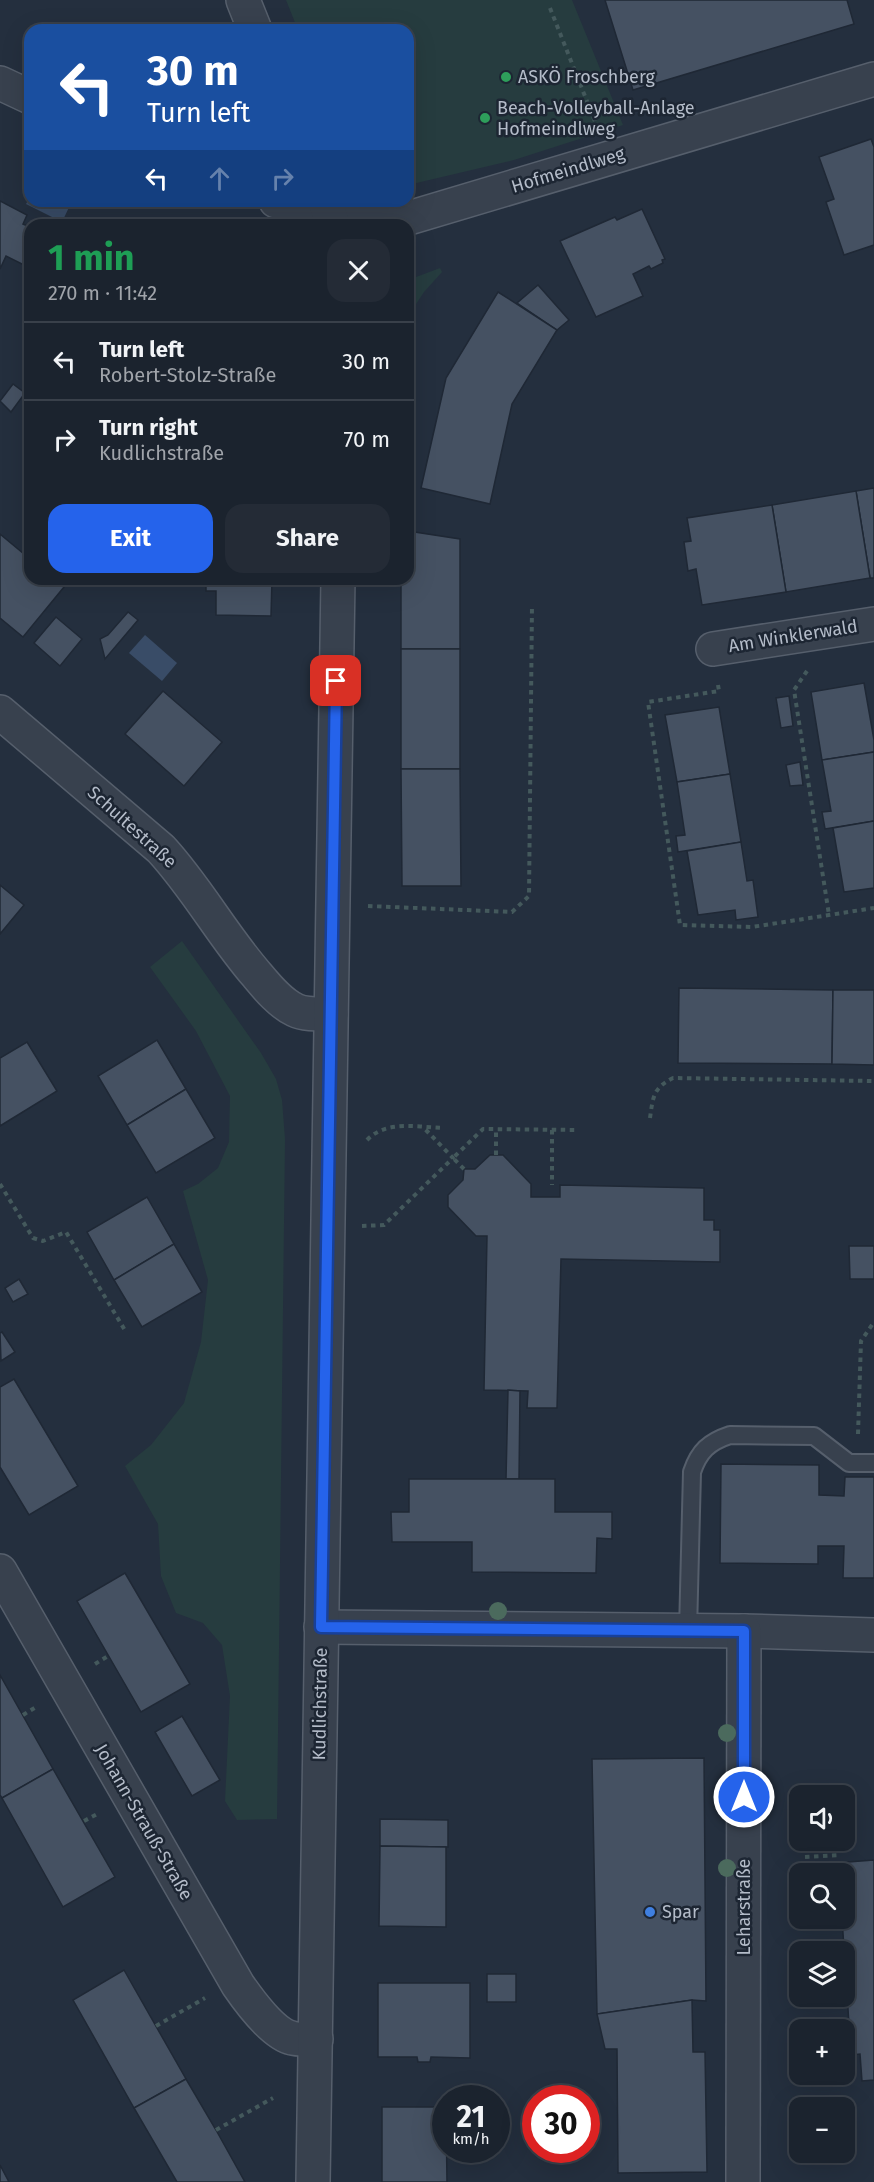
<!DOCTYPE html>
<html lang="en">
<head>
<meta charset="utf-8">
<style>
  body { margin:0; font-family:"Fira Sans",sans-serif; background:#242b36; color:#f1f3f6; height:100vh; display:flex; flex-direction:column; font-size:22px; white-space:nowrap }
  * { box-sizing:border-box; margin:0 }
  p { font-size:20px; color:#a0a4aa }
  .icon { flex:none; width:33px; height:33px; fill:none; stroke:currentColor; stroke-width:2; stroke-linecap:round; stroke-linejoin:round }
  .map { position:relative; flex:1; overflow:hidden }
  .panel { position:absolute; left:24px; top:219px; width:390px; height:366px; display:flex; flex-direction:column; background:#1b232e; border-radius:18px; box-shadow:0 6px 24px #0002,0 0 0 2px #39404a }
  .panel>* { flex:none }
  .guide { position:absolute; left:24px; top:24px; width:390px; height:183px; border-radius:18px; box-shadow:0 6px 24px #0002,0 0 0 2px #39404a; background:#1a4fa0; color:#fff; overflow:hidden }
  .tools { position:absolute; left:789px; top:1785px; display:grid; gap:12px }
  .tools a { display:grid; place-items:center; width:66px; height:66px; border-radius:12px; background:#1b232e; box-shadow:0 6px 24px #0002,0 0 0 2px #39404a; font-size:30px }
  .speed { position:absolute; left:432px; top:2085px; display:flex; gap:12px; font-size:30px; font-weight:700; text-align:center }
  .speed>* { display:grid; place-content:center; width:78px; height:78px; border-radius:50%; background:#1b232e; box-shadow:0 6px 24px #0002,0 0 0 2px #39404a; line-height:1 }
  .speed small { font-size:15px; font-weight:400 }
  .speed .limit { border:9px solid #d22; background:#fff; color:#111 }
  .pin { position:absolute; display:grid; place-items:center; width:51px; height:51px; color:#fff; margin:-26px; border-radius:12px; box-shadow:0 3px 9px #0006 }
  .me { position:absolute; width:66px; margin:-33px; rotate:0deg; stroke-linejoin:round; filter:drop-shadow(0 0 4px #0008) }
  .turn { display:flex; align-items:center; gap:21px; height:126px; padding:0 24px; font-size:27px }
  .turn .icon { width:78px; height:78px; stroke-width:2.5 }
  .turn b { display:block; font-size:42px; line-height:51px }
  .lanes { display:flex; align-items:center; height:57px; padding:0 24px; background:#0003; justify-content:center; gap:30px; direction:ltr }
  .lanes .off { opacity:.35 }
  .round { display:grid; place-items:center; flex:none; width:63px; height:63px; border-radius:18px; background:#242b36 }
  .summary { display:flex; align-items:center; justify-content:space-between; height:102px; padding:0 24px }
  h1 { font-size:36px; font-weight:700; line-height:45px; color:#1e9e55 }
  .action { display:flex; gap:12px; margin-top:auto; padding:12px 24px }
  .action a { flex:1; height:69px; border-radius:18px; background:#2563eb; color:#fff; font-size:24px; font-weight:700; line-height:69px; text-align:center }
  .action a+a { background:#242b36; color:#f1f3f6 }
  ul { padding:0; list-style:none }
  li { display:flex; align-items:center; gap:18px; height:78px; padding:0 24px; border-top:2px solid #39404a }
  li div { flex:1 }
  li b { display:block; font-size:22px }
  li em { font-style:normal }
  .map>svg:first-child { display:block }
  .green { fill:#263c3f }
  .water { fill:#394c67 }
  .building { fill:#455162; stroke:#1f2835; stroke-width:1.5 }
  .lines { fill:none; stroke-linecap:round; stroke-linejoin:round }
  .service-casing { stroke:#565f6c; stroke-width:20 }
  .minor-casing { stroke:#565f6c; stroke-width:36 }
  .tertiary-casing { stroke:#565f6c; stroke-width:36 }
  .path { stroke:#44595c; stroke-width:4; stroke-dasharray:4.5 4.5; stroke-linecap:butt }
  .service { stroke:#38414e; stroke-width:16 }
  .minor { stroke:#38414e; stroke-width:33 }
  .tertiary { stroke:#38414e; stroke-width:33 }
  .tree { fill:#4b6a5d }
  .route-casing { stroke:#184099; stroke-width:15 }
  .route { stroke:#2563eb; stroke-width:10 }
  .leisure-dot { fill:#2e9e5b; stroke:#1d2633; stroke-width:2 }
  .shop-dot { fill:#3f7fe0; stroke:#1d2633; stroke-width:2 }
  .labels { text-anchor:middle; stroke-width:5; stroke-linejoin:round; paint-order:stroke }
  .poi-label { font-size:18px; fill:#b4bcc9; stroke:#1d2633; text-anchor:start }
  .street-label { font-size:18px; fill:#b4bcc9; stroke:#1d2633 }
</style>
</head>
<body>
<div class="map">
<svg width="874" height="2182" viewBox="0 0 874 2182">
  <rect width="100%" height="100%" fill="#242f3e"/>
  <g class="green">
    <path d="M286 0H572L623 125 514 160 408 185V30H298Z"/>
    <path d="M440 268 442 272 424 292 408 316V280Z"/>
    <path d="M182 941 261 1053 276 1079 282 1100 285 1139 277 1819 237 1820 225 1801 230 1696 222 1645 203 1623 176 1613 161 1576 158 1524 125 1466 151 1445 184 1403 201 1342 208 1280 183 1191 198 1184 218 1168 229 1142 230 1096 196 1031 150 967Z"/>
  </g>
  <g class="water">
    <path d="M30 197V201H72L62 222 26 204Z"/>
    <path d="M145 635 177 663 162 681 129 653Z"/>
  </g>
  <g class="building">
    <path d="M605 0H847L854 24 633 90Z"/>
    <path d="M871 139 874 147V245L844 255 826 202 834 199 819 157Z"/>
    <path d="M0 201 27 215 23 224 30 227V268L6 256 0 269Z"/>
    <path d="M642 209 665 259 662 260 663 263 651 269 649 266 633 274 643 296 596 317 560 241 615 217 617 220Z"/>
    <path d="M538 285 569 320 557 330 517 303Z"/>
    <path d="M498 292 557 330 512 404 490 504 421 488 446 378Z"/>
    <path d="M13 384 25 393 11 412 0 401Z"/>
    <path d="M874 488V578H870L856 491Z"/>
    <path d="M856 491 870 578 786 592 772 505Z"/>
    <path d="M772 505 786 592 702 605 696 569 688 571 684 542 691 541 687 518Z"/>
    <path d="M408 531 460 539V649H401V579H408Z"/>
    <path d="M0 534 30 559V579H55L64 587 23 637 0 618Z"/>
    <path d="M206 579H272L271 616 216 615V591H206Z"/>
    <path d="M128 612 138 620 105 659 100 639 108 635Z"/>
    <path d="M56 617 82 639 60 666 34 643Z"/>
    <rect x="401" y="649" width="59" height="120"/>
    <path d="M864 683 874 740V752L822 760 811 692Z"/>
    <path d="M163 691 222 742 184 786 125 734Z"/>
    <path d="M789 696 793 726 781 728 776 698Z"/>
    <path d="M719 707 730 774 677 782 665 715Z"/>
    <path d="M874 752V821L825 829 822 812 831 811 822 760Z"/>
    <path d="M800 762 803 785 790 786 786 765Z"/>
    <path d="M401 769H460L461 886H402Z"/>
    <path d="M730 774 741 842 678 852 676 836 685 835 677 782Z"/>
    <path d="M874 821V888L844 892 833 828Z"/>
    <path d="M741 842 747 881 753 880 758 917 736 920 735 910 698 915 687 851Z"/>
    <path d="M0 885 24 905 0 934Z"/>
    <path d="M679 988 833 990 832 1064 678 1063Z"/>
    <path d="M833 990H874V1065L832 1064Z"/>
    <path d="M157 1040 186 1089 127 1125 98 1076Z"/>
    <path d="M27 1042 57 1091 0 1126V1058Z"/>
    <path d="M186 1089 215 1138 156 1173 127 1125Z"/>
    <path d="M490 1155H503L531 1184V1197H560V1185L704 1188V1220H714V1230H720V1262L561 1259 557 1408H527L528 1391 484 1390 487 1236H476L448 1207V1195L463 1180 464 1169H475Z"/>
    <path d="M147 1197 174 1244 114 1280 87 1232Z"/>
    <path d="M174 1244 202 1292 142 1327 114 1280Z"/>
    <path d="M849 1246H874V1279H850Z"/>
    <path d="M19 1279 28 1294 13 1302 5 1288Z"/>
    <path d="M2 1332 15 1352 1 1361 0 1333Z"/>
    <path d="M14 1379 78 1486 29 1515 0 1467V1387Z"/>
    <path d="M508 1390 520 1391 519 1479H506Z"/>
    <path d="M721 1464 819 1465V1495L844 1496 845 1477H874V1578H843L844 1546H818V1564L720 1563Z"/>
    <path d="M409 1479H555V1512H612V1539L597 1538 596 1573 472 1572V1542H392L391 1512H409Z"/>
    <path d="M125 1573 190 1684 141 1712 77 1601Z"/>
    <path d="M0 1675 53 1769 2 1798 0 1795Z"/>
    <path d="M182 1716 220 1780 192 1796 155 1732Z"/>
    <path d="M704 1758 706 2001 692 2000 597 2014 592 1759Z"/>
    <path d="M53 1769 115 1877 63 1907 2 1798Z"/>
    <path d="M380 1819 448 1820V1847L380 1846Z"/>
    <path d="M380 1846 446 1847V1927L379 1926Z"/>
    <path d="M874 1860V2080L862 2081 860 2054 851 2055 842 1918H844V1908L851 1907 848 1862Z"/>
    <path d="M124 1970 186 2079 134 2108 73 2000Z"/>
    <rect x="487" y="1974" width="29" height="28"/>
    <path d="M378 1983H470V2058L431 2057 430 2062H418L417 2057H378Z"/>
    <path d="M692 2000 693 2052H705L707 2172 618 2173 617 2049H605L597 2014Z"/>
    <path d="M186 2079 216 2130 245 2182H177L134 2108Z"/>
    <path d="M382 2107H446L447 2182H382Z"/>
    <path d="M0 2165 9 2182H0Z"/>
  </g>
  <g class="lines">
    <defs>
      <path id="service" d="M688 1631 692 1472C699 1451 709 1442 730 1435L814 1436 849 1463H874"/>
      <g id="minor">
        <path d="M0 83 30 97"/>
        <path d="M276 201 392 223 874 79"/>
        <path d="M713 649 874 624"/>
        <path d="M0 712 161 849C197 888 222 935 257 975 267 987 280 1003 295 1010 305 1015 320 1014 331 1014"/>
        <path d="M0 1571 238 1985C249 2001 273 2034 292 2038 299 2040 308 2039 316 2039"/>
        <path d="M321 1627 744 1631 874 1635"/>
        <path d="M743 2182 744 1631"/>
      </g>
      <g id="tertiary">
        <path d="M243 0 255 30"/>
        <path d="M325 201 333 225"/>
        <path d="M313 2182 338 579"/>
      </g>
    </defs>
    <use href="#service" class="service-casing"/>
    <use href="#minor" class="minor-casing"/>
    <use href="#tertiary" class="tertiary-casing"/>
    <g class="path">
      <path d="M550 8 596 124"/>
      <path d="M807 671 794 690 829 915"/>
      <path d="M718 685 719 691 648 702 680 925 752 927 874 908"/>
      <path d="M368 906 512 912 529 896 532 605"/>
      <path d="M650 1118C653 1097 653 1088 673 1078L874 1081"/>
      <path d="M552 1130V1185"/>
      <path d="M367 1140C386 1120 417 1127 443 1128"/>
      <path d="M496 1155V1129"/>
      <path d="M464 1169 453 1158 483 1129 578 1130"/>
      <path d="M0 1184 33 1238 43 1241 66 1232 126 1332"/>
      <path d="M362 1226 384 1225 453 1158 423 1127"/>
      <path d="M858 1434 861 1341 874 1322"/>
      <path d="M95 1664 108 1656"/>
      <path d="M23 1715 36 1707"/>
      <path d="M84 1821 99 1813"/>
      <path d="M805 1857 840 1855"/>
      <path d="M844 1977H846"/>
      <path d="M156 2026 205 1998"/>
      <path d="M216 2130 273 2098"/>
    </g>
    <use href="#service" class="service"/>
    <use href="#minor" class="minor"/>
    <use href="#tertiary" class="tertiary"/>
  </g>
  <g class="tree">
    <circle cx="498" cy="1611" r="9"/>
    <circle cx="727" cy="1733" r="9"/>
    <circle cx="727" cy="1868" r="9"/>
  </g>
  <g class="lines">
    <defs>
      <path id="route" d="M336 681 321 1627 744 1631V1797"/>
    </defs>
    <use href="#route" class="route-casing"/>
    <use href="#route" class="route"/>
  </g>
  <g class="leisure-dot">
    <circle cx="506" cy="77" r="6"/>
    <circle cx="485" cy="118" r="6"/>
  </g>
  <circle class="shop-dot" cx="650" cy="1912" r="6"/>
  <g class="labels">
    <g class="poi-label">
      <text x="518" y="83">ASKÖ Froschberg</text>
      <text x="497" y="114">Beach-Volleyball-Anlage<tspan x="497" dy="21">Hofmeindlweg</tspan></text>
      <text x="662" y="1918">Spar</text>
    </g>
    <g class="street-label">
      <text transform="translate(568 170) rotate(-17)" y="6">Hofmeindlweg</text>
      <text transform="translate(793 636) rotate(-9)" y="6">Am Winklerwald</text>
      <text transform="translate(132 827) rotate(42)" y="6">Schultestraße</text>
      <text transform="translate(320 1704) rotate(-89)" y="6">Kudlichstraße</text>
      <text transform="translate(144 1822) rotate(60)" y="6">Johann-Strauß-Straße</text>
      <text transform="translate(744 1907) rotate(-90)" y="6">Leharstraße</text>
    </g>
  </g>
</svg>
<div class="tools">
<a><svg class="icon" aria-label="sound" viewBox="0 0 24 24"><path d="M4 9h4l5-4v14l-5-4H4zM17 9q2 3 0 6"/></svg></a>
<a><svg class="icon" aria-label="search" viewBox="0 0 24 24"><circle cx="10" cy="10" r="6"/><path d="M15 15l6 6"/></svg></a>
<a><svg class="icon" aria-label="layers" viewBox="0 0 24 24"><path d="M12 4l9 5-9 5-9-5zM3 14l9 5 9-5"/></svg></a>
<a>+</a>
<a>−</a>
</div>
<div class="speed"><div>21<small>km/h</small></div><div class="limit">30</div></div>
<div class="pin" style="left:336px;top:681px;background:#d93025"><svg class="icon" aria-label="arrive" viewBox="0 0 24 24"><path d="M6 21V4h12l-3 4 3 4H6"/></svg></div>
<svg class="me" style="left:744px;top:1797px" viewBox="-20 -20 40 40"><circle r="17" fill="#2563eb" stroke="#fff" stroke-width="3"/><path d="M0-11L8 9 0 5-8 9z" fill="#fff"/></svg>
<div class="guide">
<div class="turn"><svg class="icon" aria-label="left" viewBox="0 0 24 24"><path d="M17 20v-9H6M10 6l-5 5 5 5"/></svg><div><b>30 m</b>Turn left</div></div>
<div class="lanes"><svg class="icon" aria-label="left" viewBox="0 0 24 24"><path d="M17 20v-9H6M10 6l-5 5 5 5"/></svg><svg class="icon off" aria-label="ahead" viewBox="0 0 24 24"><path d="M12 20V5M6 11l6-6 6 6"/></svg><svg class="icon off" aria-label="right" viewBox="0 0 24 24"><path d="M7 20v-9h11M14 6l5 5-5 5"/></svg></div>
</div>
<section class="panel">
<div class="summary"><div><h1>1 min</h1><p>270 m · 11:42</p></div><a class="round"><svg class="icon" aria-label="close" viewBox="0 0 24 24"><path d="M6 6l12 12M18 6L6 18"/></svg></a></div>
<ul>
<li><svg class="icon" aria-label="left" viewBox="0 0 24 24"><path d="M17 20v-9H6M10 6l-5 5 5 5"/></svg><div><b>Turn left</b><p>Robert-Stolz-Straße</p></div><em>30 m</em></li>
<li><svg class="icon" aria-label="right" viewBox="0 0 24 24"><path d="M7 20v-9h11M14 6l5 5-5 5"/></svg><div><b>Turn right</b><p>Kudlichstraße</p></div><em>70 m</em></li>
</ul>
<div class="action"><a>Exit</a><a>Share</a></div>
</section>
</div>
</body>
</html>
